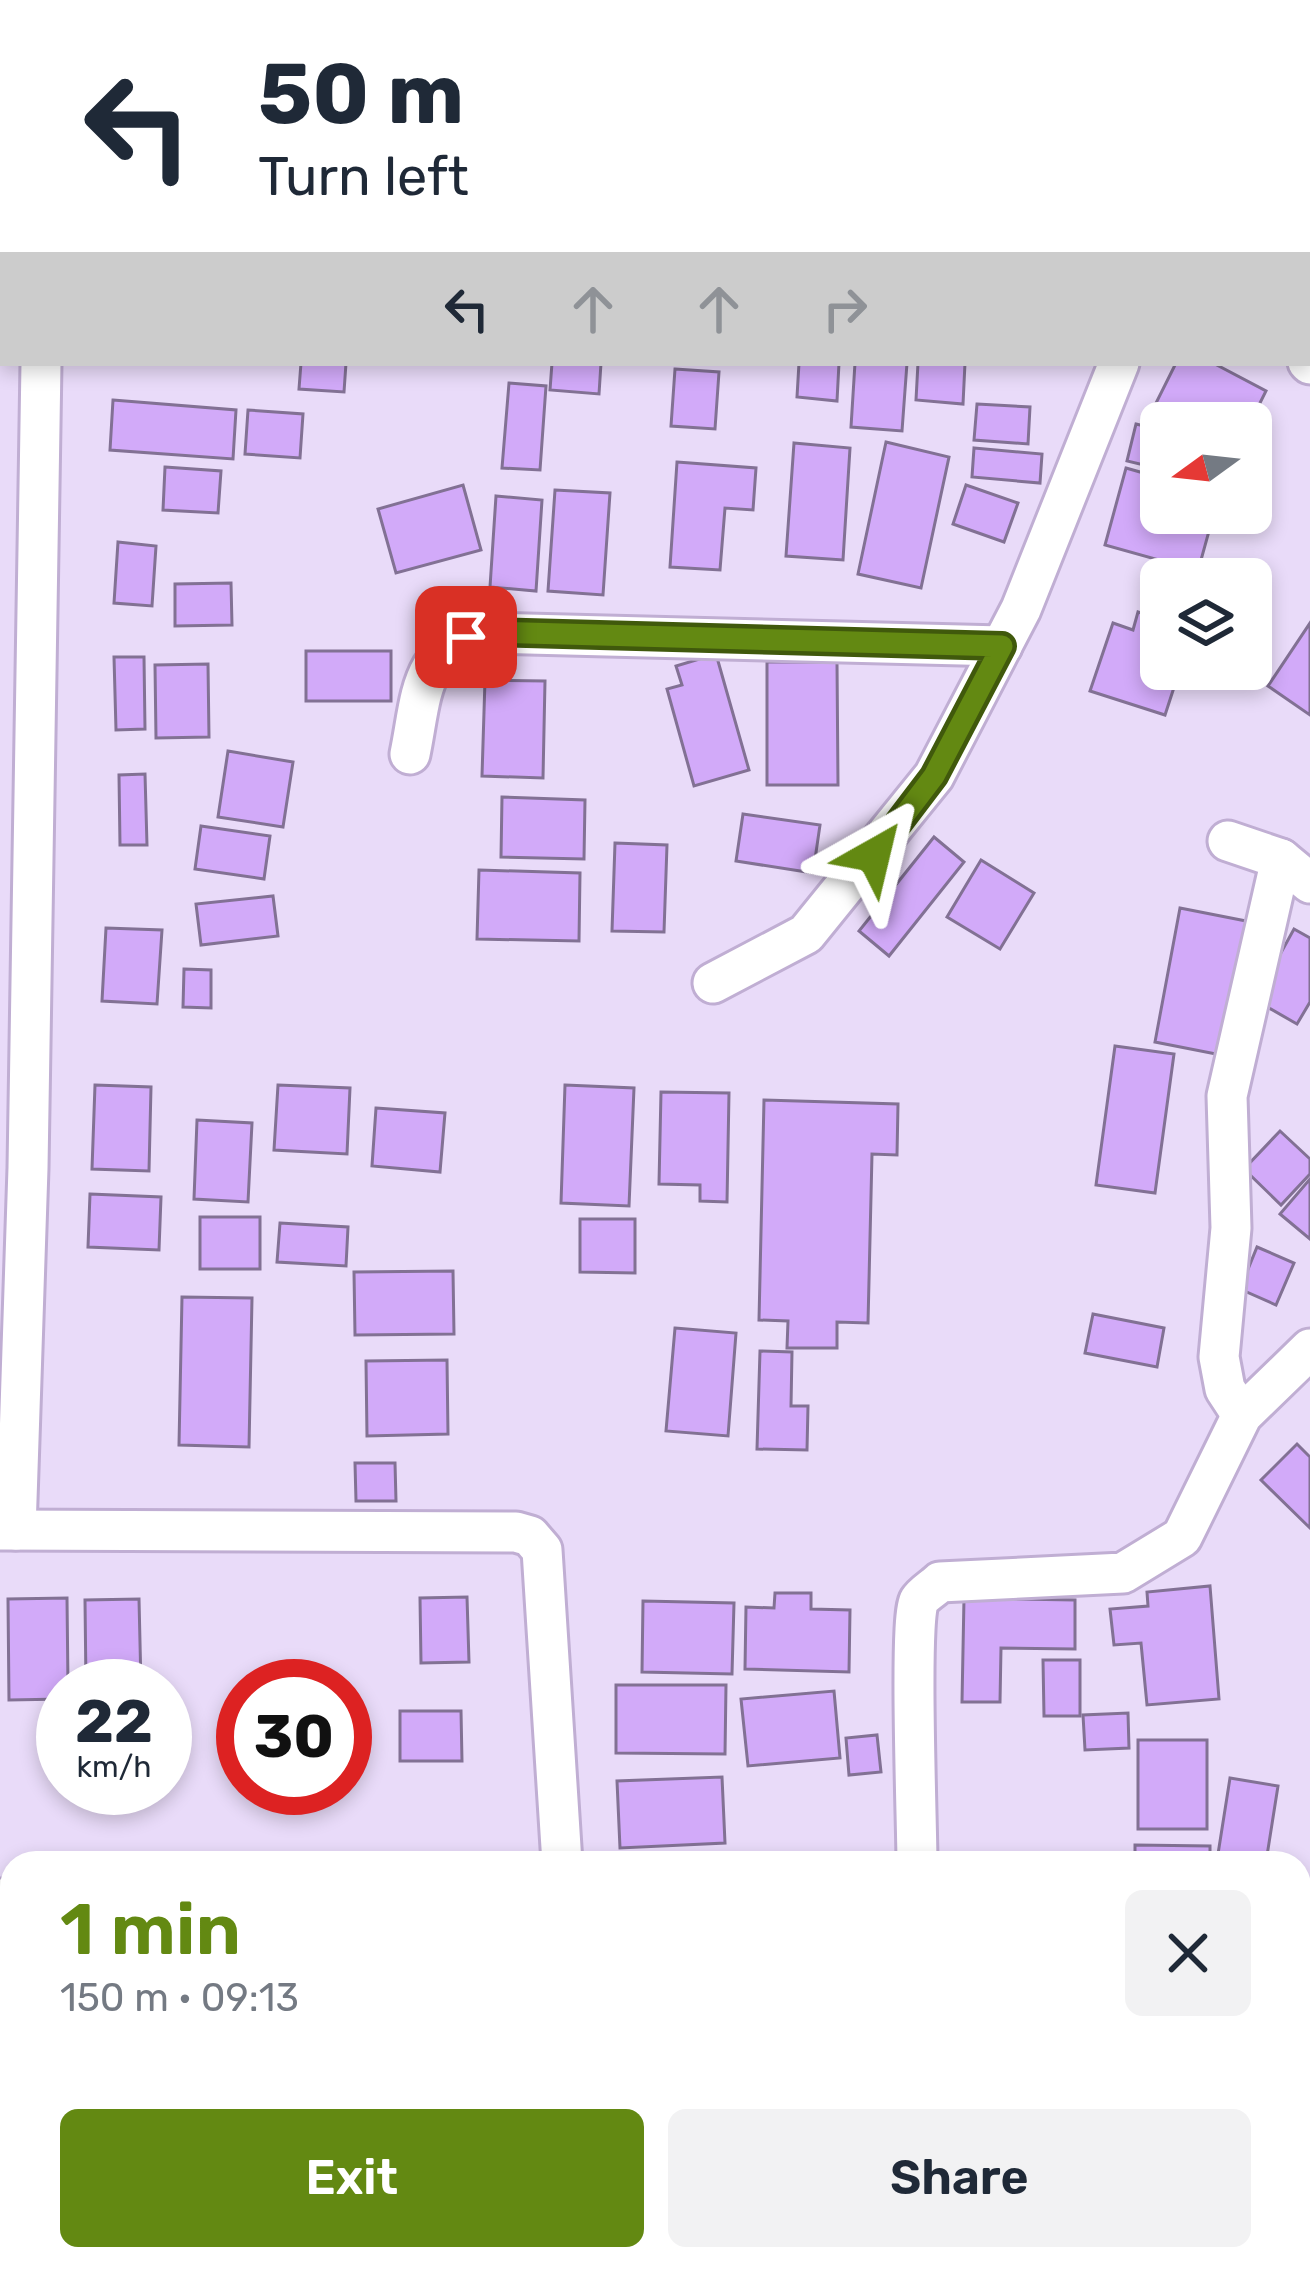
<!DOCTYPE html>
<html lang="en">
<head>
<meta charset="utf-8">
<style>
  body { margin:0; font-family:Rubik,sans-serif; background:#f2f2f3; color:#1f2937; height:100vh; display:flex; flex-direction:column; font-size:45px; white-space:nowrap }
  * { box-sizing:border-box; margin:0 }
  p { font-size:39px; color:#747a83 }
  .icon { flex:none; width:66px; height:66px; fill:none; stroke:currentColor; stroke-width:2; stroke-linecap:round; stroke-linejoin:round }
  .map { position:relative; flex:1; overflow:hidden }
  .side { position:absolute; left:0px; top:1851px; width:1311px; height:420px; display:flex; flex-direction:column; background:#fff; border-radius:36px 36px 0 0; box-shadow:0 6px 18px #0003 }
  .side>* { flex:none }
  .banner { position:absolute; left:0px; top:0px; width:1311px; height:366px; box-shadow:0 6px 18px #0003; background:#fff; color:#1f2937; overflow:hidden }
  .needle { width:78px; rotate:255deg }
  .tools { position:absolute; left:1140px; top:402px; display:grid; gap:24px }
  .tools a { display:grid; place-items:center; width:132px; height:132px; border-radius:18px; background:#fff; box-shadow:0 6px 18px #0003; font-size:60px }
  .speed { position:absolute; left:36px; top:1659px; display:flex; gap:24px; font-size:60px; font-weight:700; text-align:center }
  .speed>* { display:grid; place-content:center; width:156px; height:156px; border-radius:50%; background:#fff; box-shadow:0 6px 18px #0003; line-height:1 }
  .speed small { font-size:30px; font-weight:400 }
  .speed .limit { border:18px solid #d22; background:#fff; color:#111 }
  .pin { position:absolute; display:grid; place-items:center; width:102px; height:102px; color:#fff; margin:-51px; border-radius:24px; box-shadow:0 6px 18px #0006 }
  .me { position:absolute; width:132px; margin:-66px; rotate:37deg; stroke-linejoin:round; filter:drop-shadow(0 0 9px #0008) }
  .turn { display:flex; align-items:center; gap:42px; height:252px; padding:0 60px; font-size:54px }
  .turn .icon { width:156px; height:156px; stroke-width:2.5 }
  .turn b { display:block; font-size:84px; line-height:102px }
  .lanes { display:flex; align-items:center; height:114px; padding:0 60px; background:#0003; justify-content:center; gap:60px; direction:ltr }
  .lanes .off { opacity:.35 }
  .round { display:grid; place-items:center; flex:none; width:126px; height:126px; border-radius:18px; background:#f2f2f3 }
  .summary { display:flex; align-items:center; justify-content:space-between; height:204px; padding:0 60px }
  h1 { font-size:72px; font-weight:600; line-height:90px; color:#638912 }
  .primary-button { display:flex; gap:24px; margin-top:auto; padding:24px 60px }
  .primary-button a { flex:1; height:138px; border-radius:18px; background:#638912; color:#fff; font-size:48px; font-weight:600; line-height:138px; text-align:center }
  .primary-button a+a { background:#f2f2f3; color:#1f2937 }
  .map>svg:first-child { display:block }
  .building { fill:#d2aaf9; stroke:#827194; stroke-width:3 }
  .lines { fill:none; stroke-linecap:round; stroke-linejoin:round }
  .minor-casing { stroke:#c0aed3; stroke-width:45 }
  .minor { stroke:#fff; stroke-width:39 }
  .route-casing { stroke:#40590c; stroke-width:30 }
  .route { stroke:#638912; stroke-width:21 }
</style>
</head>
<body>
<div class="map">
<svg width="1310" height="2271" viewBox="0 0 1310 2271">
  <rect width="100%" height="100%" fill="#e9dbf9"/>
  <g class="building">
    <path d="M61 0H145L61 3Z"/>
    <path d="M301 363H346L344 392 299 389Z"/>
    <path d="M552 363H601L599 394 550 390Z"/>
    <path d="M799 363H839L837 401 797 397Z"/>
    <path d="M855 363H907L902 431 851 427Z"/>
    <path d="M918 363H965L963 404 916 400Z"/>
    <path d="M1176 363H1213L1266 391 1250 423H1189L1155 405Z"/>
    <path d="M675 369 719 372 715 429 671 426Z"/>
    <path d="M509 383 546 386 540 470 502 468Z"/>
    <path d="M113 400 236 410 233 459 110 450Z"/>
    <path d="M977 404 1030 407 1028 444 974 440Z"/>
    <path d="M248 410 303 414 300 458 245 454Z"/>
    <path d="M1136 424 1161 430V469L1127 461Z"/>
    <path d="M886 442 949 457 921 588 858 574Z"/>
    <path d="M794 443 850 448 843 560 786 556Z"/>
    <path d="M974 448 1042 454 1040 483 972 477Z"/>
    <path d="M677 462 756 468 753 510 725 508 720 570 670 567Z"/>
    <path d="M165 467 221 471 218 513 163 510Z"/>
    <path d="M1126 468 1161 478V513H1214L1198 571 1105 545Z"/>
    <path d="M463 485 481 550 396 573 378 509Z"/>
    <path d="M966 485 1018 503 1004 542 953 524Z"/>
    <path d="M555 490 610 493 603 595 548 591Z"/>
    <path d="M496 496 542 500 536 591 490 587Z"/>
    <path d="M118 542 156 546 152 606 114 603Z"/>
    <path d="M231 583 232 625 175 626V584Z"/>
    <path d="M1138 612 1161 619V669H1180L1165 715 1090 691 1113 623 1133 630Z"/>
    <path d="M1310 623V715L1268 686Z"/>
    <rect x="306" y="651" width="85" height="50"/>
    <path d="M716 654 749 770 694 786 667 689 682 685 676 666Z"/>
    <path d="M114 657H144L145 729 116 730Z"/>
    <path d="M767 662H837L838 785H767Z"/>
    <path d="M208 664 209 737 156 738 155 665Z"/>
    <path d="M485 680 545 681 543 778 482 776Z"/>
    <path d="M228 751 293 762 283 827 218 817Z"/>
    <path d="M145 774 147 845H120L119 775Z"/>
    <path d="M502 797 585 800 584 859 501 857Z"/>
    <path d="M743 814 820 825 813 873 736 861Z"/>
    <path d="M201 826 270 836 264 879 195 869Z"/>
    <path d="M934 837 964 862 889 956 859 931Z"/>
    <path d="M615 843 667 845 664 932 612 931Z"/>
    <path d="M981 860 1034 893 1000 949 947 917Z"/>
    <path d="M479 870 580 873 579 941 477 939Z"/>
    <path d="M273 896 278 936 201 945 196 904Z"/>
    <path d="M1180 908 1246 921 1221 1055 1155 1042Z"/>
    <path d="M106 928 162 930 157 1004 102 1001Z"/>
    <path d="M1294 929 1310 938V1002L1297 1024 1255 1000Z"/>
    <path d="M184 969 211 970V1008L183 1007Z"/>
    <path d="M1115 1046 1174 1054 1155 1193 1096 1185Z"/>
    <path d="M95 1085 151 1087 149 1171 92 1169Z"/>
    <path d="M278 1085 350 1088 347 1154 274 1150Z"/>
    <path d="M565 1085 634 1088 629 1206 561 1203Z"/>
    <path d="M661 1092 729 1093 727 1202 700 1201V1185L659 1184Z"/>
    <path d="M764 1100 898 1104 897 1155 872 1154 868 1323 837 1322V1348H787L788 1321 759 1320Z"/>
    <path d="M376 1108 445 1113 440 1172 372 1166Z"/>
    <path d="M197 1120 252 1123 248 1202 194 1199Z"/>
    <path d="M1280 1131 1310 1159V1174L1281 1205 1244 1169Z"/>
    <path d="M1310 1179V1239L1280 1214Z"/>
    <path d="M90 1194 161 1197 159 1250 88 1247Z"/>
    <rect x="200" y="1217" width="60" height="52"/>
    <path d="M580 1219H635V1273L580 1272Z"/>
    <path d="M280 1223 348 1227 346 1266 277 1262Z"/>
    <path d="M1257 1247 1294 1263 1276 1305 1240 1289Z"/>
    <path d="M453 1271 454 1334 355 1335 354 1272Z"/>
    <path d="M182 1297 252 1298 249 1447 179 1445Z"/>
    <path d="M1093 1314 1164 1328 1157 1367 1085 1353Z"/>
    <path d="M675 1328 736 1333 728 1436 666 1431Z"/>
    <path d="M760 1351 792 1352 791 1406H808L807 1450 757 1449Z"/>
    <path d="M447 1360 448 1434 367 1436 366 1361Z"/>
    <path d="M1297 1444 1310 1457V1528L1261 1480Z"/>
    <path d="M355 1463H395L396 1501H356Z"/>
    <path d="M1210 1586 1219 1699 1147 1705 1141 1643 1114 1645 1110 1609 1148 1606 1147 1592Z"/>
    <path d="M775 1593H811V1609L850 1610 849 1672 745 1669 746 1607 774 1608Z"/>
    <path d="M467 1597 469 1662 421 1663 420 1598Z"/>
    <path d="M67 1598 68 1686H63V1699L9 1700 8 1599Z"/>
    <path d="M964 1598 1075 1600V1649L1001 1648 1000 1702H962Z"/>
    <path d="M139 1599 141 1686H86L85 1600Z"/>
    <path d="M643 1601 734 1603 732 1674 642 1672Z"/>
    <path d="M1043 1660H1080V1716H1044Z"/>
    <path d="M616 1685H726L725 1754 616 1753Z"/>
    <path d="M834 1691 840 1758 748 1766 741 1699Z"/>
    <path d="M400 1711H461L462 1761H400Z"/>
    <path d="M1128 1713 1129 1748 1085 1750 1083 1715Z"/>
    <path d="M877 1735 881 1772 849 1775 846 1738Z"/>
    <rect x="1138" y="1740" width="69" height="89"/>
    <path d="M722 1777 725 1843 620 1848 617 1781Z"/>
    <path d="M1230 1778 1278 1786 1266 1862 1218 1854Z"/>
    <path d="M1135 1845 1210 1846V1863H1135Z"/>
    <path d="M1299 2008 1310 2009V2086L1299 2084Z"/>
    <path d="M1299 2198 1310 2199 1307 2271 1237 2265V2259H1299Z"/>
    <path d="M728 2259H829L830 2268 729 2271Z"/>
    <rect x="1006" y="2259" width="208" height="12"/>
  </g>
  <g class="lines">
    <defs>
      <g id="minor">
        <path d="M674 0V3"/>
        <path d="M251 3V0"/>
        <path d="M0 212H3"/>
        <path d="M1308 362 1310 364"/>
        <path d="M410 754C422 696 418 647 487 633L1002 646"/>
        <path d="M1228 841 1281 859 1310 883"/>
        <path d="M713 983 806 934 934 776 1021 609 1119 363"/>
        <path d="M1242 1415 1225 1389 1219 1357 1231 1228 1227 1096 1281 859"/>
        <path d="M0 1530 516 1532 530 1536 542 1550 562 1863"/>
        <path d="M16 1530 28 1168 41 363"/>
        <path d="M917 1863C917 1826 909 1616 919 1601 923 1594 934 1588 940 1582L1123 1573 1182 1537 1242 1415 1310 1349"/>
        <path d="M0 1899H12"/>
        <path d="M579 2259 580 2271"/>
        <path d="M915 2271V2259"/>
      </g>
    </defs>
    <use href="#minor" class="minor-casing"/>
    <use href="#minor" class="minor"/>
  </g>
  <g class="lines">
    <defs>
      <path id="route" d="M466 637 487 632 1002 646 934 776 874 855"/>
    </defs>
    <use href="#route" class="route-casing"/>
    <use href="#route" class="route"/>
  </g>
</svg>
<div class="tools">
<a><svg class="needle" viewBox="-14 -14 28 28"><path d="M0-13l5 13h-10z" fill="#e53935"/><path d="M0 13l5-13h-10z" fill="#747a83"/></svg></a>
<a><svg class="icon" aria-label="layers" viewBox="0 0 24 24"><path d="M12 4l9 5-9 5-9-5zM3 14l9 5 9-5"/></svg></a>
</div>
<div class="speed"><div>22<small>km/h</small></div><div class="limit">30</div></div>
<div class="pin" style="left:466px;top:637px;background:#d93025"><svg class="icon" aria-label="arrive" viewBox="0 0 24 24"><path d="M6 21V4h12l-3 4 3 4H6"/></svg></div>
<svg class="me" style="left:874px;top:855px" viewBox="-20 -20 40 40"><path d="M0-17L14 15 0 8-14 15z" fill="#638912" stroke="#fff" stroke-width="4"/></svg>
<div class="banner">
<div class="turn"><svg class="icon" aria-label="left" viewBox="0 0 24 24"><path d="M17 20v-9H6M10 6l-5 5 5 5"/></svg><div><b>50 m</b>Turn left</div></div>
<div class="lanes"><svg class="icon" aria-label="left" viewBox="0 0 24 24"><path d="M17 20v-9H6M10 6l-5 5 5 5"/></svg><svg class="icon off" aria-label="ahead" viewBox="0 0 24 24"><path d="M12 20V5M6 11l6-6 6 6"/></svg><svg class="icon off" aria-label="ahead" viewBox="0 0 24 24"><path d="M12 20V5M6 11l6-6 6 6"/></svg><svg class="icon off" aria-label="right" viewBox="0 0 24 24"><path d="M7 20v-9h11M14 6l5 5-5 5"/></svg></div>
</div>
<section class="side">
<div class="summary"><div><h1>1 min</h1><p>150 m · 09:13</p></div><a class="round"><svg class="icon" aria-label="close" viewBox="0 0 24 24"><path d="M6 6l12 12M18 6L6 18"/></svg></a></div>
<div class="primary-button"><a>Exit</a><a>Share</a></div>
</section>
</div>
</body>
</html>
